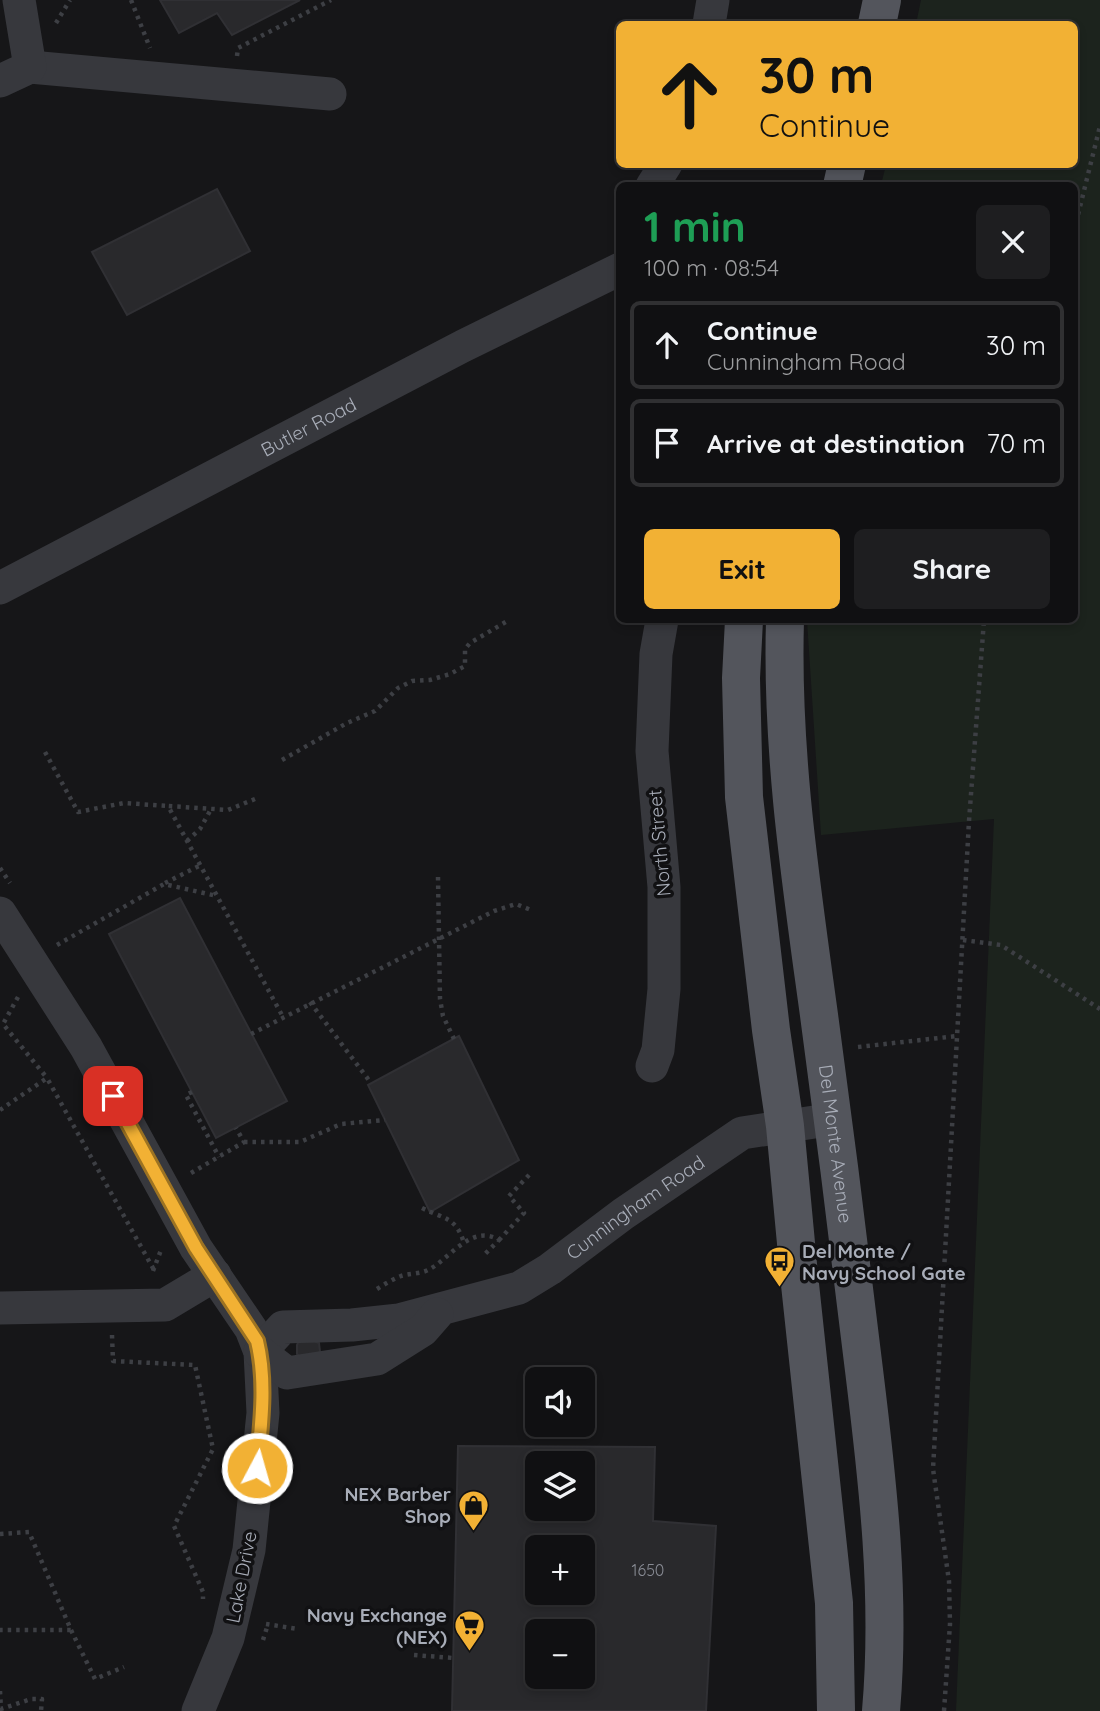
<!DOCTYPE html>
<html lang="en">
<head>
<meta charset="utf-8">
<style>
  body { margin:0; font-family:Quicksand,sans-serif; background:#1e1e20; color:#f1f3f6; height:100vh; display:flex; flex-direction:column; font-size:26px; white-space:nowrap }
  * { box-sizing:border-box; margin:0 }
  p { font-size:23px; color:#9c9d9f }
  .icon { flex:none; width:38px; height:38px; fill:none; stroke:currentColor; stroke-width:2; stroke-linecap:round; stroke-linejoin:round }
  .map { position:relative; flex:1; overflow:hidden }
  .details { position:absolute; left:616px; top:182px; width:462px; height:441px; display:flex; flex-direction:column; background:#101012; border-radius:10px; box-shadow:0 4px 10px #0003,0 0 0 2px #303032 }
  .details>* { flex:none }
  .banner { position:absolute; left:616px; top:21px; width:462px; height:147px; border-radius:10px; box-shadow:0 4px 10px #0003,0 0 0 2px #303032; background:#f2b134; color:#111; overflow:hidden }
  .tools { position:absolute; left:525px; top:1367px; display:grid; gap:14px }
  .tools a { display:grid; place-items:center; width:70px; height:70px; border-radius:10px; background:#101012; box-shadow:0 4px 10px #0003,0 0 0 2px #303032; font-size:35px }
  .pin { position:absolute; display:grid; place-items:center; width:60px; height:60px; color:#fff; margin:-30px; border-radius:14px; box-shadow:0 4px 10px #0006 }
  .me { position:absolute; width:77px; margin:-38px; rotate:6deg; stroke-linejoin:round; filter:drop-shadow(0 0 5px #0008) }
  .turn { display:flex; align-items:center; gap:24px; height:147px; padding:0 28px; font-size:32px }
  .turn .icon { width:91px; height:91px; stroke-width:2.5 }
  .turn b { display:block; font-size:49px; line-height:60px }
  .round { display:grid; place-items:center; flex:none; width:74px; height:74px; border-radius:10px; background:#1e1e20 }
  .summary { display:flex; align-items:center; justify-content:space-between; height:119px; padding:0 28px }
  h1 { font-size:42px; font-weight:700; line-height:52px; color:#1e9e55 }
  .action { display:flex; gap:14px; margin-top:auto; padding:14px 28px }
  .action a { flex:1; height:80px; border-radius:10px; background:#f2b134; color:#111; font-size:28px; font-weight:700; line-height:80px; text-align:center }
  .action a+a { background:#1e1e20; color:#f1f3f6 }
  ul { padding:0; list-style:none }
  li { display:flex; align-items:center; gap:21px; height:88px; margin:0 14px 10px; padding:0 14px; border:4px solid #303032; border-radius:10px }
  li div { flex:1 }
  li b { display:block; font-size:26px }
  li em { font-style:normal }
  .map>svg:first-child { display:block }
  .green { fill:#1c231d }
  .building { fill:#29292c; stroke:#303034; stroke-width:2; fill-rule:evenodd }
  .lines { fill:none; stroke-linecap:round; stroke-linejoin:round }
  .path { stroke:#3d3f44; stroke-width:4.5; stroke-dasharray:3.5 5; stroke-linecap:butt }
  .minor { stroke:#37383d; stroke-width:33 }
  .major { stroke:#53555c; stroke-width:38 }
  .route-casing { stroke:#9d7322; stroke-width:18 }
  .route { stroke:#f2b134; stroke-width:12 }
  .labels { text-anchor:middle; stroke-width:7; stroke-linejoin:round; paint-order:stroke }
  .number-label { font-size:16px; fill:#888b94 }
  .street-label { font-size:19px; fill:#a8adb8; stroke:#111113 }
  .poi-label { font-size:19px; font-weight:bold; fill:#a8adb8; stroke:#111113; text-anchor:end }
</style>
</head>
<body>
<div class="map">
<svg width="1100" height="1711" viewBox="0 0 1100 1711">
  <rect width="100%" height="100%" fill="#161618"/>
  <path class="green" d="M921 0H1100V1711H956L994 819 821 835 807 620H1074V186L881 185 886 165 1074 164V24H916Z"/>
  <g class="building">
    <path d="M160 0H300L232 35 217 13 179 33Z"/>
    <path d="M217 189 250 251 127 315 92 252Z"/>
    <path d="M180 898 287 1101 216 1138 109 934Z"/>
    <path d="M459 1036 519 1160 430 1212 368 1085Z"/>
    <path d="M301 1336 319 1343 320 1352 304 1360 297 1354V1345Z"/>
    <path d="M458 1446 655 1447 653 1521 716 1526 706 1711H452ZM537 1463H583V1508H537ZM537 1547H583V1592H537ZM537 1631H583V1676H537Z"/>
  </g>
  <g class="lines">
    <g class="path">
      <path d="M131 0 150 48"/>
      <path d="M56 23 70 0"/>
      <path d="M237 56 238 48 331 0"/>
      <path d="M1074 231 1100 126"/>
      <path d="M45 752 78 812 124 803 168 806"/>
      <path d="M282 760 347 723 375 711 398 688 412 681 430 680 450 674 465 666V649L470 643 509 620"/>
      <path d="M255 799 228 810 168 806 283 1017"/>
      <path d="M187 841 200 829 210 811"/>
      <path d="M0 868 10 883"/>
      <path d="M438 877 440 999 443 1016 454 1039"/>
      <path d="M165 883 201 865"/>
      <path d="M963 940 1001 945 1100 1009"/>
      <path d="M57 945 164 884 217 896"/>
      <path d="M18 997 3 1024 47 1078"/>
      <path d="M310 1002 371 1083"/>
      <path d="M251 1034 494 911 516 904 531 910"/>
      <path d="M858 1047 957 1036"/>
      <path d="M192 1092 186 1095 219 1157"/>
      <path d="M0 1110 47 1078 154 1270"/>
      <path d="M244 1142H300L341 1124 385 1120"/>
      <path d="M191 1173 244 1142 236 1128"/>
      <path d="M422 1208C444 1219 456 1217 464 1243"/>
      <path d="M499 1240 524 1213 509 1196 531 1173"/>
      <path d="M153 1271 161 1250"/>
      <path d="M377 1289C385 1284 393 1279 401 1276 410 1273 420 1274 428 1270 449 1260 471 1223 499 1240L485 1254"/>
      <path d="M112 1335 113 1361 195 1365 213 1449 174 1526 203 1592V1599"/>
      <path d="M0 1534 29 1532 71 1630H0"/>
      <path d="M266 1624 298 1629"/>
      <path d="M71 1630 95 1679 124 1667"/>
      <path d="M263 1640 268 1624"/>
      <path d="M414 1655 453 1658"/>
      <path d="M0 1691 1 1709 31 1699H42L41 1711"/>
      <path d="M944 1711 950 1624 949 1581 933 1469 969 821 984 620"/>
    </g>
    <g class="minor">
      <path d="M709 24 713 0"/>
      <path d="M30 67 330 94"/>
      <path d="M0 81 30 67 19 0"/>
      <path d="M652 186 666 164"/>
      <path id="s1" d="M0 588 463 346 620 269"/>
      <path d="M0 913 86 1047 196 1248 251 1329 260 1352 263 1413 249 1550 228 1638 198 1711"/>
      <path d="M652 1066 658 1050 664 989V887L652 751 656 654 662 620"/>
      <path d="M0 1308 165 1305 215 1275"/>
      <path id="s2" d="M260 1352 283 1327 352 1325 399 1320 519 1288 550 1269 623 1214 742 1133 834 1119"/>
      <path d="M260 1352 287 1373 377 1359 423 1330 437 1314"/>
    </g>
    <g class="major">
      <path d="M877 24 882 0"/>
      <path d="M842 186 847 164"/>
      <path d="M744 620 741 678 744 797 771 1030 785 1126 799 1275 834 1603 836 1711"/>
      <path id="s3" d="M785 620C781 753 801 883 819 1015 835 1133 850 1252 864 1370 878 1484 891 1597 881 1711"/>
    </g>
  </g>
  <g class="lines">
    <defs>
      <path id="route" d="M113 1096 196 1248 257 1341C267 1382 261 1426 257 1468"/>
    </defs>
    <use href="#route" class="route-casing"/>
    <use href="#route" class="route"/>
  </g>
  <defs>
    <symbol id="bus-pin" viewBox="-11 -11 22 30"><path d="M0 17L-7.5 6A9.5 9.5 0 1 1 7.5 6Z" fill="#f2b134" stroke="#111113"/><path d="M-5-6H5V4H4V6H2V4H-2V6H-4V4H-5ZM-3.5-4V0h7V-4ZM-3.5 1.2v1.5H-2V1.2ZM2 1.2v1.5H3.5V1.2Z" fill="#111"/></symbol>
    <symbol id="shop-pin" viewBox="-11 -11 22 30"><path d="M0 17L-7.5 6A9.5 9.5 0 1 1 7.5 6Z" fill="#f2b134" stroke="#111113"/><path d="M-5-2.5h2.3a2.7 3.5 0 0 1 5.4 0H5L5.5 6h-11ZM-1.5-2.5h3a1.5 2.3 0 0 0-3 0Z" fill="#111"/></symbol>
    <symbol id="supermarket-pin" viewBox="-11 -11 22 30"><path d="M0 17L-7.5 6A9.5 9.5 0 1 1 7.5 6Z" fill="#f2b134" stroke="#111113"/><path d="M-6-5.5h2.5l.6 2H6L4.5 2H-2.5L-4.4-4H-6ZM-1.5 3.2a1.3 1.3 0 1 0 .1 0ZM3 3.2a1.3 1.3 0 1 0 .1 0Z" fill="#111"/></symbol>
  </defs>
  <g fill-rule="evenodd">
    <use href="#bus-pin" x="762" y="1244" width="35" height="47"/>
    <use href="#shop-pin" x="456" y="1488" width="35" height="47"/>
    <use href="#supermarket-pin" x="452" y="1608" width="35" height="47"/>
  </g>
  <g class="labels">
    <g class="number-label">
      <text x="648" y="1576">1650</text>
    </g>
    <g class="street-label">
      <text dy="7" stroke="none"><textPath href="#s1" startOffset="348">Butler Road</textPath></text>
      <text transform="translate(659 843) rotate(-95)" y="7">North Street</text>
      <text dy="7" stroke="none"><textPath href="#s3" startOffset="527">Del Monte Avenue</textPath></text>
      <text dy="7" stroke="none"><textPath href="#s2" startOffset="416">Cunningham Road</textPath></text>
      <text transform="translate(241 1577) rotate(-79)" y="7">Lake Drive</text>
    </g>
    <g class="poi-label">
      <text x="802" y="1258" text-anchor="start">Del Monte /<tspan x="802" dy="22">Navy School Gate</tspan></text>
      <text x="451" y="1501">NEX Barber<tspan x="451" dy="22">Shop</tspan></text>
      <text x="447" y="1622">Navy Exchange<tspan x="447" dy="22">(NEX)</tspan></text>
    </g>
  </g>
</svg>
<div class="tools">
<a><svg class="icon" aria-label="sound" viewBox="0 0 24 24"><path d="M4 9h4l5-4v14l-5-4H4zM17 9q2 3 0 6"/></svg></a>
<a><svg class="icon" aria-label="layers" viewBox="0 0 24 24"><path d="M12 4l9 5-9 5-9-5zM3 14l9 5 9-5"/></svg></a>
<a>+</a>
<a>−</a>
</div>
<div class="pin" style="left:113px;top:1096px;background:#d93025"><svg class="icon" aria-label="arrive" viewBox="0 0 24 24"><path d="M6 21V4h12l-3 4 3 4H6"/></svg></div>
<svg class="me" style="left:257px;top:1468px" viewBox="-20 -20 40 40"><circle r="17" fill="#f2b134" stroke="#fff" stroke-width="3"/><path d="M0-11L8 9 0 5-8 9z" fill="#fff"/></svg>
<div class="banner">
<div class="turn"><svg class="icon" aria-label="ahead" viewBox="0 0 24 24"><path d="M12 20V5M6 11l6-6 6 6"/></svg><div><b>30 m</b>Continue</div></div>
</div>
<section class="details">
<div class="summary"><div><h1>1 min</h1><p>100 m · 08:54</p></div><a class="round"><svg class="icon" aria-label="close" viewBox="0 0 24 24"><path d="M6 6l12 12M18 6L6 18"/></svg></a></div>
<ul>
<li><svg class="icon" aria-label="ahead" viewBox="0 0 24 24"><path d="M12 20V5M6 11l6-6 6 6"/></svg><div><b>Continue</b><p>Cunningham Road</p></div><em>30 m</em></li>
<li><svg class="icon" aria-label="arrive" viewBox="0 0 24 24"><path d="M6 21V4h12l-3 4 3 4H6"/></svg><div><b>Arrive at destination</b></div><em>70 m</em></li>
</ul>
<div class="action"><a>Exit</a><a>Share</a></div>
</section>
</div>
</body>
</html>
